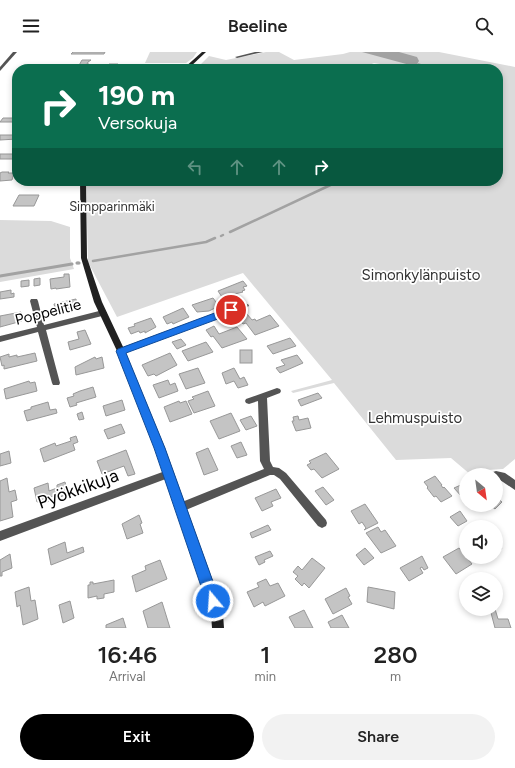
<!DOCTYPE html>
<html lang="en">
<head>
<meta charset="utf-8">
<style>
  body { margin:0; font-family:Figtree,sans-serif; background:#f2f2f2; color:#222; height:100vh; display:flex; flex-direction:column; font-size:15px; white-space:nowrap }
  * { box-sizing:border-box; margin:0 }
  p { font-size:13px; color:#767676 }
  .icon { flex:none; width:22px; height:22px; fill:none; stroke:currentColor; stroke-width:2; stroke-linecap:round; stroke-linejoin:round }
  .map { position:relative; height:576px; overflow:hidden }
  .panel { display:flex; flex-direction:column; background:#fff; flex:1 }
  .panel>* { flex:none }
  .top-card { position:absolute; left:12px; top:12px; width:491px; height:122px; border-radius:16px; box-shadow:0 2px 6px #0003; background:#0b6e4f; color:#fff; overflow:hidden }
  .needle { width:26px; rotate:151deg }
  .fabs { position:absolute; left:459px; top:416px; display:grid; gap:8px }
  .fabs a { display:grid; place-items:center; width:44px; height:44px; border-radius:50%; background:#fff; box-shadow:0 2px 6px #0003; font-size:20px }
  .pin { position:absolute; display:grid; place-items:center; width:34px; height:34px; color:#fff; margin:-17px; border:2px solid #fff; border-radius:50%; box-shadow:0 1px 4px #0007 }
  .me { position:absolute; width:44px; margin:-22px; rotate:342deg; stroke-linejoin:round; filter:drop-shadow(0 0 3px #0008) }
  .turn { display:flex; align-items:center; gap:14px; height:84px; padding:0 20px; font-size:18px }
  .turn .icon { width:52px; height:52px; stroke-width:2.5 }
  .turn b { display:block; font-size:28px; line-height:34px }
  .lanes { display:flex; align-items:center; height:38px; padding:0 20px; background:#0003; justify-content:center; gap:20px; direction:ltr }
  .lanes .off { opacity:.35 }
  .eta { display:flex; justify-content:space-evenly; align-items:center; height:68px; text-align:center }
  .eta b { font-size:24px; font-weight:600; line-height:28px }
  .primary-button { display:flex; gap:8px; margin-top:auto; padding:8px 20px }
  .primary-button a { flex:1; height:46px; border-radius:24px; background:#000; color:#fff; font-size:16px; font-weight:600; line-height:46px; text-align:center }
  .primary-button a+a { background:#f2f2f2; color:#222 }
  header { display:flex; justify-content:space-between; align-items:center; height:52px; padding:0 20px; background:#fff; font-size:18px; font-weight:600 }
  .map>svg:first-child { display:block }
  .green { fill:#dbdbdb }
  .water { fill:#a2a2a2 }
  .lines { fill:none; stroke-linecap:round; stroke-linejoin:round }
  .stream-far2 { stroke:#a2a2a2; stroke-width:1.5 }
  .stream-far1 { stroke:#a2a2a2; stroke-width:2.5 }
  .stream { stroke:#a2a2a2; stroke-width:3 }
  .building { fill:#c4c4c4; stroke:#989898 }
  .minor { fill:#545454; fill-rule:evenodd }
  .secondary { fill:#212121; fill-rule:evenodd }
  .route { fill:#1a73e8; stroke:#114b97 }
  .labels { text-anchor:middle; stroke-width:3.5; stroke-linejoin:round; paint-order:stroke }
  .far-park-label { font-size:13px; fill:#323232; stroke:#fff }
  .park-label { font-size:15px; fill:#323232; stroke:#fff }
  .street-label { font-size:15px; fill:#000; stroke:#fff }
  .near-street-label { font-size:18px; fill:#000; stroke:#fff }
</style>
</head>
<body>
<header><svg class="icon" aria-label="menu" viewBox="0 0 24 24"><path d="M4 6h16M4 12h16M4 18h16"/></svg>Beeline<svg class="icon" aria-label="search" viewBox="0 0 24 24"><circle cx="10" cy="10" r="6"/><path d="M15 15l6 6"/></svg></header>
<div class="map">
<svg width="515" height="576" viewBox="0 0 515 576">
  <rect width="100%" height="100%" fill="#fff"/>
  <g class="green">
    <path d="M150 0H197L193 6 186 11H145Z"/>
    <path d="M266 0H279L294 8 343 2 350 0H439L515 15V407L503 417 487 418 479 423H471L451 406 396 408 334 331 293 341 291 339 332 328 243 221 117 265 88 210 86 129H498V17H410L374 11 367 14 372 17H233L221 14 197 16 209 4 226 8Z"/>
    <path d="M0 168 51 169 70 175V206L74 217 0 230Z"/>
  </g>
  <path class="water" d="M362 0H399L417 5 419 9 417 12 410 13Z"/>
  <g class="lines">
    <path class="stream-far2" d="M418 12 422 13"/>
    <g class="stream-far1">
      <path d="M230 180 339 129"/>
      <path d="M221 184 223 183"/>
      <path d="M93 209 206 190 215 186"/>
      <path d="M77 211H79"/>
    </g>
    <g class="stream">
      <path d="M77 211H79"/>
      <path d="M0 224 72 212"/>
    </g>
  </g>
  <g class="building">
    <path d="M73 0H105L104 2H71Z"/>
    <path d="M82 8H91L88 10 87 12H89L86 17H77Z"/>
    <path d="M109 12H118L117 14H119L115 17H118H105Z"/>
    <path d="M161 13H178V15L168 16 160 15Z"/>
    <path d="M3 66H17V70H0Z"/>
    <path d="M0 83H17V87L0 88Z"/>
    <rect x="0" y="102" width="17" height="5"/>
    <path d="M2 120H9L8 121H14L12 128 0 129V121Z"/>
    <path d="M19 143H39L34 154H13Z"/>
    <path d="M64 222H69L70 235 56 237V236L51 237 50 227 64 225Z"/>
    <path d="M40 226V233L34 234V227Z"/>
    <path d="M29 228V234L21 235V229Z"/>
    <path d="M243 229 247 234 243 235 245 238 242 239 243 240 222 245 218 239Z"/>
    <path d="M11 238V242L14 241V245L0 247V240Z"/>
    <path d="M213 246 219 254 209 259 197 260 192 253Z"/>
    <path d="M76 247 77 255 56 260 54 252Z"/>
    <path d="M183 256 189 265 173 272 172 270 167 272 163 265Z"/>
    <path d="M21 260 22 269 0 275V264Z"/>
    <path d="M247 262 252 268 255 267 256 269 270 263 279 274 255 283 246 271 243 272 238 265Z"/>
    <path d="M151 266 156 275 145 281V279L140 281 139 279 131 282 128 276 135 274 134 272Z"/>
    <path d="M214 274 219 282 237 275 247 287 222 296 213 284 211 285 206 278Z"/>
    <path d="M85 278 91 292 70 298 68 290 79 287 77 280Z"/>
    <path d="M290 286 296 294 273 302 267 294Z"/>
    <path d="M181 287 186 293 177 297 172 290Z"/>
    <path d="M206 290 213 300 188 309 182 299Z"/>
    <rect x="240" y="298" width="12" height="13"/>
    <path d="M35 301 37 309 4 317V313L2 314 0 305 9 302V305L17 303V305Z"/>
    <path d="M170 301 177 313 156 324 154 322 148 324 142 313Z"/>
    <path d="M297 303 303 311 280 321 276 316 285 313 281 308Z"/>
    <path d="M95 305 96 307 102 305 104 316 76 323 75 315Z"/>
    <path d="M198 316 205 331 186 337 179 322Z"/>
    <path d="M234 316 240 327 244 325 248 333 238 336 234 329 226 332 222 321Z"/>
    <path d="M168 328 170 333 175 331 178 339 159 346 153 333Z"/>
    <path d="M29 329 30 331 35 330 37 339 6 347 4 337Z"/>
    <path d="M93 335 96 345 76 351 77 353 70 355 67 346 74 344 73 342 80 339Z"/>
    <path d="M208 339 215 354 194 361 188 349 194 347 192 345Z"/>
    <path d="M318 341 322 346 301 354 298 348Z"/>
    <path d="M122 348 125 358 106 364 103 354Z"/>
    <path d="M179 349 180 351 186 349 192 362 170 370 164 355Z"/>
    <path d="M48 350 50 358 56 357 57 361 27 369 24 359 31 357V355Z"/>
    <path d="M82 360 84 367 79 368 77 362Z"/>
    <path d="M231 361 240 379 219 387 210 369Z"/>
    <path d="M251 364 257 374 246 378 240 368Z"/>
    <path d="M298 364 299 368 308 366 311 376 296 379 292 369H294L293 365Z"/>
    <path d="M121 372 125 381 108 387 104 378Z"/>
    <path d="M76 384 78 390 73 392 75 398 44 410 40 397 55 391 56 394 71 389 70 386Z"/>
    <path d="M241 390 247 403 237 406 231 394Z"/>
    <path d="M208 396 218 418 204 423 196 401Z"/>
    <path d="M126 398 135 422 128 424 124 414 102 422 97 409Z"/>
    <path d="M9 399 11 411 0 414V402Z"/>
    <path d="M326 401 339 417 322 426 314 417 311 418 307 413 311 411 309 409Z"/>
    <path d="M435 424 442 433H441L443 436 444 435 452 444 441 450 436 444 434 445 427 436 428 435 424 430Z"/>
    <path d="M7 426 9 440 15 438 17 448 11 450 13 465 0 469V429Z"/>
    <path d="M65 430 68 442 60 445 59 442 48 446 49 449 44 451 43 448 37 450 34 436 48 431 49 439 57 436V433Z"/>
    <path d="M463 432 466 435V443L462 445 454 436Z"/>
    <path d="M323 435 334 448 326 453 315 439Z"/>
    <path d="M276 437 281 446 271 450 273 454 262 459 255 446Z"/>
    <path d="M496 445 502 450 495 457 490 453H496Z"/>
    <path d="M365 452 378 471 364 478 366 476 362 470 359 472 351 459Z"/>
    <path d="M460 459 467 469 458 474 450 465Z"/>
    <path d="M139 463 142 471 140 472 143 481 127 487 122 472Z"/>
    <path d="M268 473 271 478 252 486 250 481Z"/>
    <path d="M378 475 381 480 385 478 396 494 381 501 366 481Z"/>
    <path d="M65 490 67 501 83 495 84 500 51 513 48 497Z"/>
    <path d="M496 490 502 496 496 503Z"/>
    <path d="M365 496 374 506 364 513 356 503Z"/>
    <path d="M459 496 472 512 456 522 443 505Z"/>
    <path d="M270 499 273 504 264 508 265 510 259 513 255 505Z"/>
    <path d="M10 502 12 516 2 520V524H0V508Z"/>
    <path d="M422 504 428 516 424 518 422 515 420 516 423 521 409 529 400 516Z"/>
    <path d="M312 506 325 516 309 536 304 531 302 534 295 527 298 524 293 520 298 514 302 518Z"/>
    <path d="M160 508 167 527 136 540 132 524 146 518 145 514Z"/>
    <path d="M266 527 270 534 278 531 285 544 265 554 263 550 254 555 247 540 259 535 257 531Z"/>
    <path d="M114 528V540L104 542V546L97 547V544L88 546V533H90V530H93V532Z"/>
    <path d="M29 535 31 549 35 548 38 567 23 573 20 553 17 555 15 540Z"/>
    <path d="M368 535 395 540 394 557 367 550Z"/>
    <path d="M346 536 350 544 348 545 352 552 333 562 325 547Z"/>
    <path d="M70 549 74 566 63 571 59 553Z"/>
    <path d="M162 550 170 576H148L143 559Z"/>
    <path d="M490 557H495L498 567H508L511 576H495Z"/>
    <path d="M304 558 313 576H295L289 565Z"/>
    <path d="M342 563 349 576H331L328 570Z"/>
    <path d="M123 566 126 576H106V573Z"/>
  </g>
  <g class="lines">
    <g class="minor">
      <path d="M13 0H17L0 19V15Z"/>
      <path d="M255 0H263L237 6 235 5Z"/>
      <path d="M31 247H37L38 249 44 273 103 258 107 261 106 263 46 278 60 331 59 333H53L52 331 38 280 0 290V284L37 275 30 249Z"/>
      <path d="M242 251H245L249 253 248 255 124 301H118L117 299 118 297Z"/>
      <path d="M277 336 280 337 281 339 280 341 267 346 270 409 273 415 279 416 286 421 326 468 327 471 326 474 322 476 318 474 280 427 274 423H270L181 460 177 458 176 455 177 452 264 417 260 409 258 349 249 352 246 351 245 349 246 347Z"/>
      <path d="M168 418 171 419 173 422 171 425 0 489V479Z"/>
      <path d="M496 419 505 421 515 428V438L500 428 496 427V423H491L493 420Z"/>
    </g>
    <g class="secondary">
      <path d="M202 0H206L188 17H183Z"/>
      <path d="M80 129H86L87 206 102 250 125 299 165 396 215 535 223 562 224 576H212L211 562 203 535 155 396 117 299 94 250 81 206Z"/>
    </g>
  </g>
  <path class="route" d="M228 256H234L235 258 234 261 126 301 165 396 220 549 218 553 213 555 208 553 206 549 154 396 116 299 118 297Z"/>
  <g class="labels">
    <g class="far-park-label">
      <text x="112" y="159">Simpparinmäki</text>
    </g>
    <g class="park-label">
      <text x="421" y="228">Simonkylänpuisto</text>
      <text x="415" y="371">Lehmuspuisto</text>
    </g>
    <g class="street-label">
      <text transform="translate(48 260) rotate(-14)" y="5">Poppelitie</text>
    </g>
    <g class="near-street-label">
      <text transform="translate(78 437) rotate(-20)" y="6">Pyökkikuja</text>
    </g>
  </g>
</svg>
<div class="fabs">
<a><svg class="needle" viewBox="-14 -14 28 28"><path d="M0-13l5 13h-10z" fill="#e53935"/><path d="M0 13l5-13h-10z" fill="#767676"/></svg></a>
<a><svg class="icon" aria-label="sound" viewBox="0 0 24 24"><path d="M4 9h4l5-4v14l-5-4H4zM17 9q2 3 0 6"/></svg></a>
<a><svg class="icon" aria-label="layers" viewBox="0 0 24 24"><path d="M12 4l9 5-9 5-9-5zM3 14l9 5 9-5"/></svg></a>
</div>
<div class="pin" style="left:231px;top:258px;background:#d93025"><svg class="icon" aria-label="arrive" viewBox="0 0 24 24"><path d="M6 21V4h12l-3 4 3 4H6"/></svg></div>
<svg class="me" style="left:213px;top:549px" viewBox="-20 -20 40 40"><circle r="17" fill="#1a73e8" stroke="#fff" stroke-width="3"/><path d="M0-11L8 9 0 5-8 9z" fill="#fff"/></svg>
<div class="top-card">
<div class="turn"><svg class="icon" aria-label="right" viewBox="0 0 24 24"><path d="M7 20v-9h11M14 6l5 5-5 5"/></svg><div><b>190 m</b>Versokuja</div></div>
<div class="lanes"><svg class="icon off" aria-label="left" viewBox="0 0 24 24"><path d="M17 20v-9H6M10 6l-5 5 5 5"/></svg><svg class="icon off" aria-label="ahead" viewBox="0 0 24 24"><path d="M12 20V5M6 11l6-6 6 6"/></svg><svg class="icon off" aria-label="ahead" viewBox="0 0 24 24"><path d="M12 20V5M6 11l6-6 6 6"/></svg><svg class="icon" aria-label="right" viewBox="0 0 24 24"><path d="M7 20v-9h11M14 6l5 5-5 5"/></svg></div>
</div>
</div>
<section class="panel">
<div class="eta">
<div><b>16:46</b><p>Arrival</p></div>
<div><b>1</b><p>min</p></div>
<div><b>280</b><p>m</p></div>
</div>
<div class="primary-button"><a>Exit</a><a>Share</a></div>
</section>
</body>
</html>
